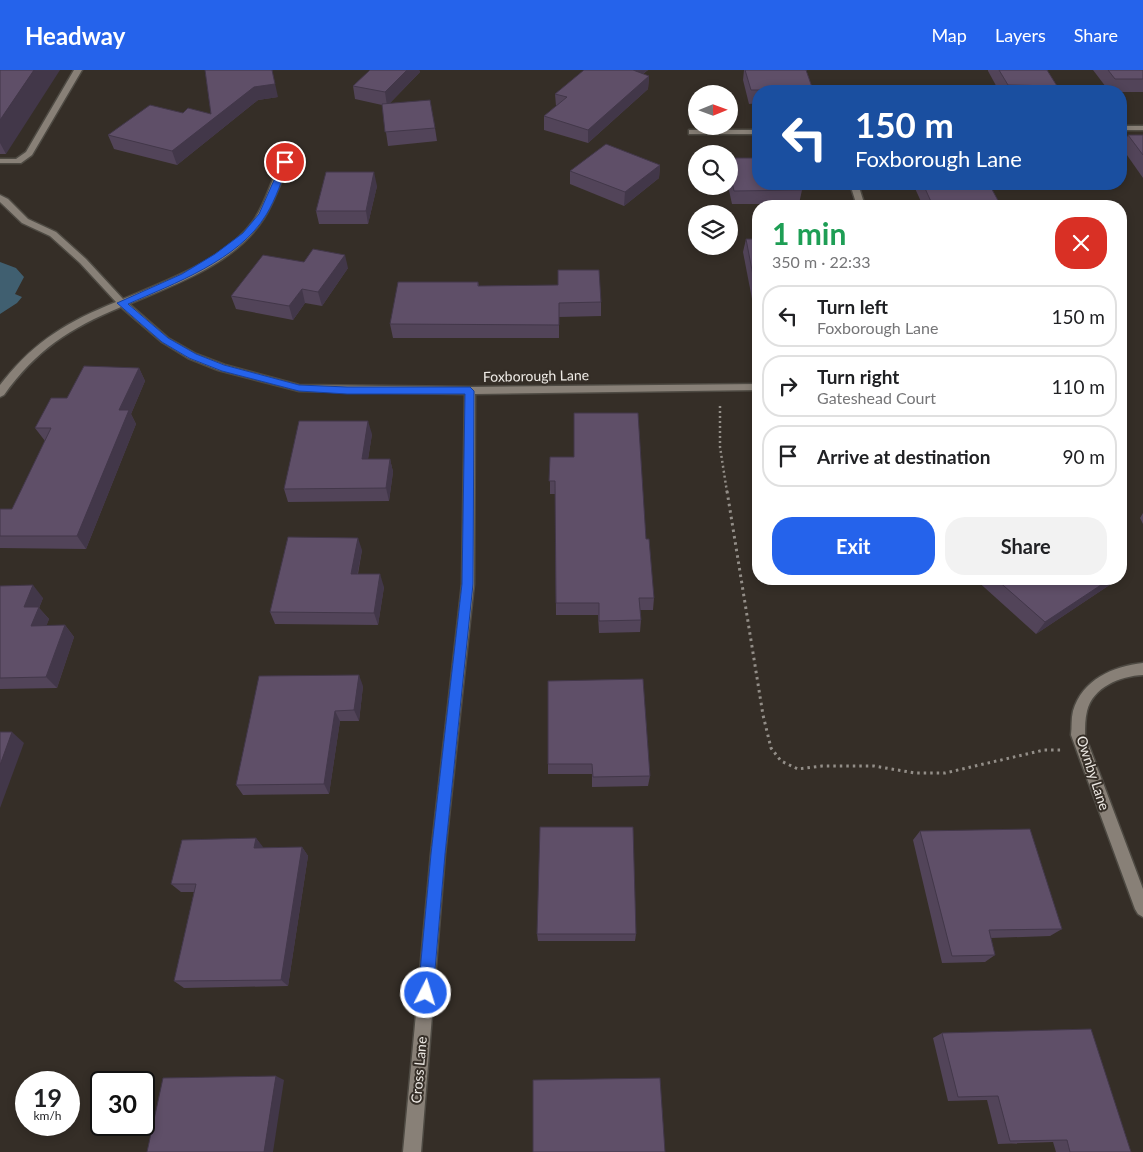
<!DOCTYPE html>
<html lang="en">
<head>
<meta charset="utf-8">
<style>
  body { margin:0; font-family:Lato,sans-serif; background:#f2f2f2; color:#202124; height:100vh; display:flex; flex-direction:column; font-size:19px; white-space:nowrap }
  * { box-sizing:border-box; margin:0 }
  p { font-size:16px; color:#757577 }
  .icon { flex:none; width:28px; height:28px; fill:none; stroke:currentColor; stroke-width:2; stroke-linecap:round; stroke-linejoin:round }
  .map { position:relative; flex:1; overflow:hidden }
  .side { position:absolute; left:752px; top:130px; width:375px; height:385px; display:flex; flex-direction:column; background:#fff; border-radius:20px; box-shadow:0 2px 8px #0003 }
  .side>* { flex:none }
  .top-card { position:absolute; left:752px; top:15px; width:375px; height:105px; border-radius:20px; box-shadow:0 2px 8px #0003; background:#1a4fa0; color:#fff; overflow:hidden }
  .needle { width:32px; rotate:89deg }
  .controls { position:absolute; left:688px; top:15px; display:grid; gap:10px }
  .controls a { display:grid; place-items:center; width:50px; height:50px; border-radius:50%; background:#fff; box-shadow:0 2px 8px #0003; font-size:25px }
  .speed { position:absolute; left:15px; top:1001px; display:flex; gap:10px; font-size:25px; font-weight:700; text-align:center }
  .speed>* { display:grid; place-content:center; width:65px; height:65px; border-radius:50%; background:#fff; box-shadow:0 2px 8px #0003; line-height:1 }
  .speed small { font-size:12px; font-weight:400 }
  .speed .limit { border:2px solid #111; border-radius:8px; background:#fff; color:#111 }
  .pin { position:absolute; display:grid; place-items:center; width:42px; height:42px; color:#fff; margin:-21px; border:2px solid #fff; border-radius:50%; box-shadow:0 1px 5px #0007 }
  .me { position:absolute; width:55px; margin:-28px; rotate:5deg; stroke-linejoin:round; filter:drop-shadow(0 0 4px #0008) }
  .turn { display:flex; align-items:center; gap:18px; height:105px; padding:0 20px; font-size:22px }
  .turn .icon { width:65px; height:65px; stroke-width:2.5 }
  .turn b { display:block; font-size:35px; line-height:42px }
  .round { display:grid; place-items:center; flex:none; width:52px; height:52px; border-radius:20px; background:#f2f2f2 }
  .summary { display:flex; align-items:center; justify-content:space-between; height:85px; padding:0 20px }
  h1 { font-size:30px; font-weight:700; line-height:38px; color:#1e9e55 }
  .cta { display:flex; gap:10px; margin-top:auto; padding:10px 20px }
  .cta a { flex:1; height:58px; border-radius:20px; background:#2563eb; color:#fff; font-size:20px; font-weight:700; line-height:58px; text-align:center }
  .cta a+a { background:#f2f2f2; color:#202124 }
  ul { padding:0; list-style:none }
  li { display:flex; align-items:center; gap:15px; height:62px; margin:0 10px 8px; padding:0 10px; border:2px solid #e0e0e0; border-radius:20px }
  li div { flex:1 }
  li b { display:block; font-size:19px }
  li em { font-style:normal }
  header { display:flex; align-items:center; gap:30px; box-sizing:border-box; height:70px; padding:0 25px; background:#2563eb; color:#fff }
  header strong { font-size:24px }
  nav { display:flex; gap:28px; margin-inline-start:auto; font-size:18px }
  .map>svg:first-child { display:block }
  .water { fill:#405f70 }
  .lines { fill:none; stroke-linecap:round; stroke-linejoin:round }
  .lane-casing { stroke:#4e4a43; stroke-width:3 }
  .street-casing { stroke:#4e4a43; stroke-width:3 }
  .path-far1 { stroke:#938e88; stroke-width:2.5; stroke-dasharray:2 3; stroke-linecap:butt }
  .path { stroke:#938e88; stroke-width:3; stroke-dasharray:2.5 4; stroke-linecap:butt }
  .lane { fill:#888077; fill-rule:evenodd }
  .street { fill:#888077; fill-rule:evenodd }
  .wall { fill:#524459 }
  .shaded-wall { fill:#423749 }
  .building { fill:#5f4f68; stroke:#423749 }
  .route { fill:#2563eb; stroke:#184099 }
  .labels { text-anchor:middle; stroke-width:4; stroke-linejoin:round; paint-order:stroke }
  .street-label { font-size:14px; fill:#eeeae5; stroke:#352e27 }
</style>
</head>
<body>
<header>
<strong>Headway</strong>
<nav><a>Map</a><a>Layers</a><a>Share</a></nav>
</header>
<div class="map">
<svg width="1143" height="1082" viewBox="0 0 1143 1082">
  <rect width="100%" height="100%" fill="#352e27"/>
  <path class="water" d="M0 192 16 198 24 207 15 224 22 227 17 233 0 244Z"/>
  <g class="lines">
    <defs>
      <path id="lane" d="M74 0H82L32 85 21 93H0V89H16L26 82Z"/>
      <g id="street">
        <rect x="1121" y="56" width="22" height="4"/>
        <rect x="689" y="60" width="70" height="4"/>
        <path d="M282 90 289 92C281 111 275 131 264 148 235 194 176 214 129 234L168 268 196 284 225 295 299 315 470 317 759 314V320L475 324 474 514 445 784 421 1082H403L431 784 462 514 465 324 299 321 218 300 188 288 162 272 121 237C70 258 36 280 4 325L0 327V315L4 310C36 270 69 251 116 232L80 193 50 166 22 153 0 132V125L8 129 28 149 56 162 86 189 123 229C166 211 227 189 254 150 267 131 271 109 282 90Z"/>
        <path d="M850 114H858L865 136H857Z"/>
        <path d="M1143 593V605C1120 606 1093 617 1087 641 1085 649 1085 657 1085 665L1143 819V847L1138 844 1135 839 1071 665C1072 657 1071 649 1073 641 1082 610 1113 596 1143 593Z"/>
      </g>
    </defs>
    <use href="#lane" class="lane-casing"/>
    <use href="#street" class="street-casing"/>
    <path class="path-far1" d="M720 336V377L727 422"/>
    <path class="path" d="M727 421 763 645 771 678 781 691 798 699 822 696H874L915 703H945L1044 680H1061"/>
    <use href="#lane" class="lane"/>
    <use href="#street" class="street"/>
  </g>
  <g class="wall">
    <path d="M0 0 6 84H0Z"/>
    <path d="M205 0 278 27 258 30 177 95 114 79 108 65 183 43 211 44Z"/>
    <path d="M370 0H419L420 2 390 33 435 58 437 71 388 76 382 35 355 29 353 16Z"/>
    <path d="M583 0H648L643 4 649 6 648 19 588 73 544 60V46L556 36 555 24 583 1Z"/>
    <path d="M744 0H806L813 20V21H759V33L749 34 743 10Z"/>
    <path d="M988 0H1047L1057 16 1055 21H999L988 1Z"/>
    <path d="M1093 0H1143V22H1121V21H1109Z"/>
    <path d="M1128 65H1143V108L1122 78Z"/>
    <path d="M729 88 802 120 799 134H732L728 116H729Z"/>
    <path d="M660 95 659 108 624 136 570 114V101Z"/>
    <path d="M913 114H989L1001 136H923Z"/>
    <path d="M377 116 368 154H319L316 141Z"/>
    <path d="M746 169H759V234H753L743 182Z"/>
    <path d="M304 192 348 198 322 236 305 233 293 250 236 239 231 226Z"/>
    <path d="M478 212 479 216 601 232V246L559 247V268H393L390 254Z"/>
    <path d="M139 298 145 311 131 344 136 354 86 479 0 478V439H12L45 371 35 358Z"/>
    <path d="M372 364 368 389H390L393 402 389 431 288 432 284 419Z"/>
    <path d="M550 387 646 469 654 528 653 540H640L641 550 640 562 599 563 598 545H556L555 424H550Z"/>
    <path d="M1143 443V454L1140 448Z"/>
    <path d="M362 480 358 504 384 517 378 555 275 554 270 542Z"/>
    <path d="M975 509H1116L1114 512 1036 564Z"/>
    <path d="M0 516 43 528 39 538 49 549 46 556 65 555 74 567 57 618 0 619Z"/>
    <path d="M548 611 650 706 648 716 592 717V704H548Z"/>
    <path d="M363 616 359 651H340L329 724 243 725 236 715Z"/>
    <path d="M920 761 1062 859 1050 866 991 868 995 885 985 892 942 893 913 770Z"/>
    <path d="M256 768 263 778 302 777 308 786 288 916 184 918 174 911 194 822H181L171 814Z"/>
    <path d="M537 864H636L635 871H538Z"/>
    <path d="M942 963 1131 1082H1056L1053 1072 998 1074 987 1030 948 1031 933 968Z"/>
  </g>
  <g class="shaded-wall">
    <path d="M34 0H60L6 84 0 73V50Z"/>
    <path d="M272 0 278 27 258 30 177 95 172 81Z"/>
    <path d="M407 0H419L420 2 387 36 385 22Z"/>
    <path d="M631 0H648L630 12Z"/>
    <path d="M649 6 648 19 588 73V60Z"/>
    <path d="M660 95 659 108 624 136 625 122Z"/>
    <path d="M374 102 377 116 368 154 366 141Z"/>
    <path d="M345 185 348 198 322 236 318 222Z"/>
    <path d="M302 219 305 233 293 250 289 236Z"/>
    <path d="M139 298 145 311 131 344 136 354 86 479 77 466 119 340Z"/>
    <path d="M368 351 372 364 366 402 362 389Z"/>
    <path d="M390 389 393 402 389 431 386 418Z"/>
    <path d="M358 468 362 480 355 516 351 504Z"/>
    <path d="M380 504 384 517 378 555 374 543Z"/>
    <path d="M1110 509H1116L1114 512 1036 564 1045 552Z"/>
    <path d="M33 515 43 528 39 538 49 549 42 568 31 556 24 537Z"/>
    <path d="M65 555 74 567 57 618 46 607Z"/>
    <path d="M359 605 363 616 359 651 354 640Z"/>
    <path d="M335 641 340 651 329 724 324 714Z"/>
    <path d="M12 662 24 673 0 738V695Z"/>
    <path d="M256 768 263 777 261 787 254 778Z"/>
    <path d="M302 777 308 786 288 916 281 910Z"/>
    <path d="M276 1006 284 1010 273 1082H264Z"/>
  </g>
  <g class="building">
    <path d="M0 0H34L0 50Z"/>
    <path d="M205 0H272L275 14 254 17 172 81 108 65 150 35 183 43 188 38 211 44Z"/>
    <path d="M370 0H407L385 22 353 16Z"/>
    <path d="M584 0H633L649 6 588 60 544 46 567 27 555 24Z"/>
    <path d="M745 0H806L813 20H751Z"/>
    <path d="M999 0H1047L1057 16 1008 15Z"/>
    <path d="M1108 0H1143V9H1115Z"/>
    <path d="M430 30 435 58 385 62 382 34Z"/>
    <path d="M1128 65H1143V85Z"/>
    <path d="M606 74 660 95 625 122 570 101Z"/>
    <path d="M729 88H759V114H800L802 120 734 121 729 98Z"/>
    <path d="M326 102H374L366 141H316Z"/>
    <path d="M923 114H989L1001 136H933Z"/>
    <path d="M746 169H759V221H756Z"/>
    <path d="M313 179 345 185 318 222 302 219 289 236 231 226 263 185 304 192Z"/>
    <path d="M558 200H599L601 232 559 233V255L390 254 398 212H478V216L558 215Z"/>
    <path d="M84 296 139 298 119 340H129L77 466H0V439H12L51 358H35L51 328H67Z"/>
    <path d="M574 343H638L646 469H649L654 528H639L641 550 599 551V533H556L555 411H549L550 387H574Z"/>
    <path d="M299 351H368L362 389H390L386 418 284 419Z"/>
    <path d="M288 467 358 468 351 504H380L374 543 270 542Z"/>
    <path d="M996 509H1110L1045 552Z"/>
    <path d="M33 515 24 537H39L31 556 65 555 46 607 0 608V516Z"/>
    <path d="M359 605 354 640 335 641 324 714 236 715 259 606Z"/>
    <path d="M643 609 650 706 593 707 592 694H548V611Z"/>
    <path d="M0 662H12L0 695Z"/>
    <path d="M540 757H633L636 864H537Z"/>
    <path d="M1030 759 1062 859 989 860 995 885 952 886 920 761Z"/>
    <path d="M256 768 254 778 302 777 281 910 174 911 196 814H171L182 770Z"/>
    <path d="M1091 959 1131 1082H1070L1067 1070 1010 1071 998 1026 958 1027 942 963Z"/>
    <path d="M276 1006 264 1082H147L163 1008Z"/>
    <path d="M660 1008 665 1082H533V1010Z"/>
  </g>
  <path class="route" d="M283 90 289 92C282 109 276 129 266 145 239 190 173 214 128 234L168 268 196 284 224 295 299 315 347 317H470L474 321 473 514 445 784 433 923 431 928 426 930 420 928 418 923 431 784 462 514 465 324H347L299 321 222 301 189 288 162 272 117 233 182 204 215 184 243 163 259 144Z"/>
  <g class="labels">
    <g class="street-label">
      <text transform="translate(536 306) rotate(-1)" y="5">Foxborough Lane</text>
      <text transform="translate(1093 703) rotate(72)" y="5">Ownby Lane</text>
      <text transform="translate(419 1000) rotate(-85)" y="5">Cross Lane</text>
    </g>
  </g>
</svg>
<div class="controls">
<a><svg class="needle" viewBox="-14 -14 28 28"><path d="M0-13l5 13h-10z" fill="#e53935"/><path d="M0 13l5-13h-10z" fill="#757577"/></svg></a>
<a><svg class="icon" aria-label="search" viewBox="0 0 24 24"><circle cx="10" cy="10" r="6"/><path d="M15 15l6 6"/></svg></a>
<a><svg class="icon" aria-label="layers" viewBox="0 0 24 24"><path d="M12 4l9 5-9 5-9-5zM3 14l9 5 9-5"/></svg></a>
</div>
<div class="speed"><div>19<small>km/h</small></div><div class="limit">30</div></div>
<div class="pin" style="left:285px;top:92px;background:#d93025"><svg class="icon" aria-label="arrive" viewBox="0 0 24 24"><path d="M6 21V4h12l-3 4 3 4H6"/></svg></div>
<svg class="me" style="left:426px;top:923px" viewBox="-20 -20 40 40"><circle r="17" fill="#2563eb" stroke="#fff" stroke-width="3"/><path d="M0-11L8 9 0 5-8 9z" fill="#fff"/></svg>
<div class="top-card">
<div class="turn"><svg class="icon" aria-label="left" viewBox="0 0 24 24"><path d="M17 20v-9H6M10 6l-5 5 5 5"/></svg><div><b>150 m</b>Foxborough Lane</div></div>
</div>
<section class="side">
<div class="summary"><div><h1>1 min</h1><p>350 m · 22:33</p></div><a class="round" style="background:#d93025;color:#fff"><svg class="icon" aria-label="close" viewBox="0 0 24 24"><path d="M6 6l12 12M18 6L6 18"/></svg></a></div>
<ul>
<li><svg class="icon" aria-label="left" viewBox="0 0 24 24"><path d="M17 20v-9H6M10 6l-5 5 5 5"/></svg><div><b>Turn left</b><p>Foxborough Lane</p></div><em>150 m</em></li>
<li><svg class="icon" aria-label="right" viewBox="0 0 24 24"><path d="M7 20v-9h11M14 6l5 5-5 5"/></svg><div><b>Turn right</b><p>Gateshead Court</p></div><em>110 m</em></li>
<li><svg class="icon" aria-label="arrive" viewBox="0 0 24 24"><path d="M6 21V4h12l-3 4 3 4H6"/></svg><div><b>Arrive at destination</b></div><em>90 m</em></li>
</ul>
<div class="cta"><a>Exit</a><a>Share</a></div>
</section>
</div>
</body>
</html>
